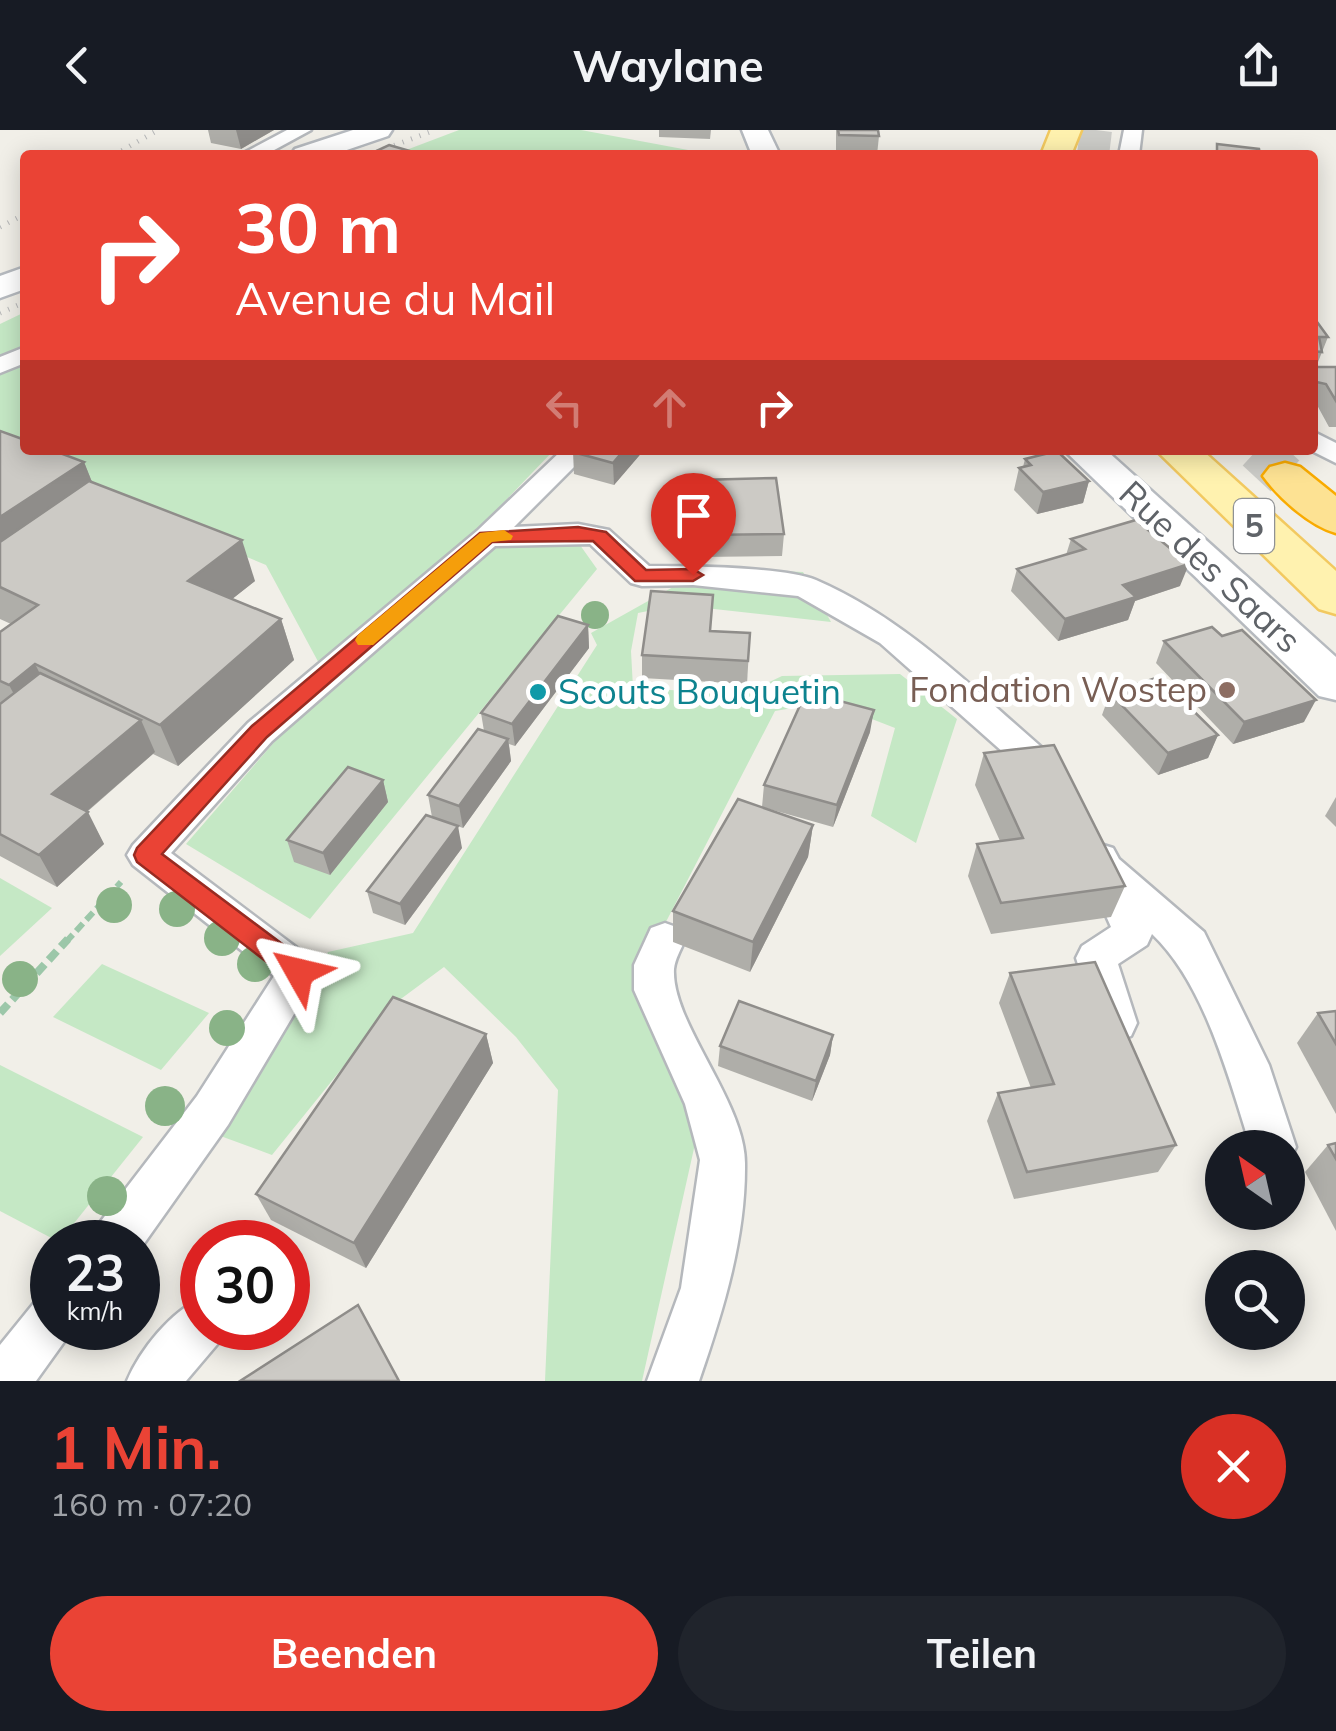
<!DOCTYPE html>
<html lang="de">
<head>
<meta charset="utf-8">
<style>
  body { margin:0; font-family:Mulish,sans-serif; background:#20242c; color:#f1f3f6; height:100vh; display:flex; flex-direction:column; font-size:38px; white-space:nowrap }
  * { box-sizing:border-box; margin:0 }
  p { font-size:32px; color:#9ea1a6 }
  .icon { flex:none; width:55px; height:55px; fill:none; stroke:currentColor; stroke-width:2; stroke-linecap:round; stroke-linejoin:round }
  .map { position:relative; height:1251px; overflow:hidden }
  .panel { display:flex; flex-direction:column; background:#171b24; flex:1 }
  .panel>* { flex:none }
  .guide { position:absolute; left:20px; top:20px; width:1298px; height:305px; border-radius:10px; box-shadow:0 5px 25px #0003; background:#ea4335; color:#fff; overflow:hidden }
  .needle { width:65px; rotate:326deg }
  .tools { position:absolute; left:1205px; top:1000px; display:grid; gap:20px }
  .tools a { display:grid; place-items:center; width:100px; height:100px; border-radius:50%; background:#171b24; box-shadow:0 5px 25px #0003; font-size:50px }
  .speed { position:absolute; left:30px; top:1090px; display:flex; gap:20px; font-size:50px; font-weight:700; text-align:center }
  .speed>* { display:grid; place-content:center; width:130px; height:130px; border-radius:50%; background:#171b24; box-shadow:0 5px 25px #0003; line-height:1 }
  .speed small { font-size:25px; font-weight:400 }
  .speed .limit { border:15px solid #d22; background:#fff; color:#111 }
  .pin { position:absolute; display:grid; place-items:center; width:85px; height:85px; color:#fff; margin:-102px -42px; border-radius:50% 50% 50% 0; rotate:-45deg; box-shadow:0 0 10px #0007 }
  .pin .icon { rotate:45deg }
  .me { position:absolute; width:110px; margin:-55px; rotate:307deg; stroke-linejoin:round; filter:drop-shadow(0 0 8px #0008) }
  .turn { display:flex; align-items:center; gap:35px; height:210px; padding:0 50px; font-size:45px }
  .turn .icon { width:130px; height:130px; stroke-width:2.5 }
  .turn b { display:block; font-size:70px; line-height:85px }
  .lanes { display:flex; align-items:center; height:95px; padding:0 50px; background:#0003; justify-content:center; gap:50px; direction:ltr }
  .lanes .off { opacity:.35 }
  .round { display:grid; place-items:center; flex:none; width:105px; height:105px; border-radius:52px; background:#20242c }
  .headline { display:flex; align-items:center; justify-content:space-between; height:170px; padding:0 50px }
  h1 { font-size:60px; font-weight:700; line-height:75px; color:#ea4335 }
  .cta { display:flex; gap:20px; margin-top:auto; padding:20px 50px }
  .cta a { flex:1; height:115px; border-radius:60px; background:#ea4335; color:#fff; font-size:40px; font-weight:700; line-height:115px; text-align:center }
  .cta a+a { background:#20242c; color:#f1f3f6 }
  header { display:flex; justify-content:space-between; align-items:center; height:130px; padding:0 50px; background:#171b24; font-size:45px; font-weight:700 }
  .map>svg:first-child { display:block }
  .green { fill:#c5e8c5 }
  .lines { fill:none; stroke-linecap:round; stroke-linejoin:round }
  .highway-tunnel-far1 { stroke:#ccccc8; stroke-width:32; stroke-dasharray:32 16; stroke-linecap:butt }
  .highway-tunnel { stroke:#ccccc8; stroke-width:42; stroke-dasharray:42 21; stroke-linecap:butt }
  .street-casing { stroke:#b5b8bc; stroke-width:5 }
  .secondary-casing { stroke:#b6babf; stroke-width:5 }
  .primary-casing { stroke:#f2c960; stroke-width:5 }
  .highway-casing { stroke:#f9ab00; stroke-width:5 }
  .path-far1 { stroke:#9cc7a9; stroke-width:6; stroke-dasharray:10 5; stroke-linecap:butt }
  .path { stroke:#9cc7a9; stroke-width:8; stroke-dasharray:12 6; stroke-linecap:butt }
  .street { fill:#fff; fill-rule:evenodd }
  .secondary { fill:#fff; fill-rule:evenodd }
  .primary { fill:#fff2af; fill-rule:evenodd }
  .highway { fill:#fde293; fill-rule:evenodd }
  .rail { stroke:#b6b7b8; stroke-width:5; stroke-dasharray:1 8; stroke-linecap:butt }
  .tree { fill:#89b387 }
  .wall { fill:#afaea9 }
  .shaded-wall { fill:#8f8d8a }
  .building { fill:#cccac5; stroke:#8f8d8a; stroke-width:2.5 }
  .route { fill:#ea4335; stroke:#982c22; stroke-width:2.5 }
  .slow { fill:#f59e0b }
  .education-dot { fill:#8d6e63; stroke:#fff; stroke-width:4 }
  .culture-dot { fill:#0f9aa8; stroke:#fff; stroke-width:4 }
  .labels { text-anchor:middle; stroke-width:10; stroke-linejoin:round; paint-order:stroke }
  .shield { fill:#fff; stroke:#8f9295; stroke-width:2.5 }
  .shield-label { font-size:32px; font-weight:bold; fill:#5f6368 }
  .street-label { font-size:35px; fill:#5f6368; stroke:#fff }
  .education-label { font-size:35px; fill:#785e54; stroke:#fff; text-anchor:end }
  .culture-label { font-size:35px; fill:#0d838f; stroke:#fff; text-anchor:start }
</style>
</head>
<body>
<header><svg class="icon" aria-label="back" viewBox="0 0 24 24"><path d="M15 5l-7 7 7 7"/></svg>Waylane<svg class="icon" aria-label="share" viewBox="0 0 24 24"><path d="M12 15V3M7 8l5-5 5 5M5 13v7h14v-7"/></svg></header>
<div class="map">
<svg width="1336" height="1251" viewBox="0 0 1336 1251">
  <rect width="100%" height="100%" fill="#f1efe8"/>
  <g class="green">
    <path d="M459 0H581L715 25H393Z"/>
    <path d="M25 182V320H554L465 413 534 410 580 415 597 439 310 789 186 714 328 550 266 435 0 325V194Z"/>
    <path d="M707 438 803 442 831 492 678 475 638 483 631 521 633 558 744 564 782 546 900 544 957 589 916 713 871 686 895 598 828 572 775 581 639 844 697 1005 642 1251H545L558 960 516 907 444 837 394 874 272 1025 215 1004 328 822 413 803 597 515 591 503Z"/>
    <path d="M0 748 52 778 0 826Z"/>
    <path d="M102 834 209 883 161 940 53 887Z"/>
    <path d="M0 935 143 1007 59 1112 0 1081Z"/>
  </g>
  <g class="lines">
    <path class="highway-tunnel-far1" d="M1093 25 1096 0"/>
    <path class="highway-tunnel" d="M1257 320 1285 346"/>
    <defs>
      <g id="street">
        <path d="M287 0H311L265 25H240Z"/>
        <path d="M1124 0H1142L1139 25H1119Z"/>
        <path d="M25 217V233L0 243V227Z"/>
        <path d="M1312 301 1336 313V333L1310 320Z"/>
        <path d="M562 320H591L514 397 578 394 609 400 649 436C687 436 784 437 816 450 907 489 980 565 1054 628L1069 651 1064 660 1051 664 1038 660 1030 646 880 513 798 466 693 455 642 456 631 453 590 414 495 416 272 611 171 723 313 830 319 842 228 995 138 1122V1112H91L98 1095 197 966 274 846 133 735 127 725 133 715 248 593 477 401Z"/>
        <path d="M1100 714 1113 718 1119 729 1204 802 1269 935 1296 1017 1289 1032 1288 1018H1251C1229 949 1205 854 1152 804L1147 815 1118 834 1137 893 1131 906 1116 911 1101 906 1076 828 1082 816 1111 797 1081 729 1087 718Z"/>
        <path d="M665 793 679 798 685 810C681 819 675 829 674 839 671 892 745 972 745 1033 746 1108 723 1181 699 1251H647L681 1158 700 1030 685 974 634 860V835L651 798Z"/>
        <path d="M52 1166V1198H74L36 1251H0V1215L34 1173Z"/>
        <path d="M202 1168V1198H225L220 1211 186 1251H127C140 1220 171 1181 202 1168Z"/>
      </g>
      <g id="secondary">
        <path d="M353 0H392L388 6 332 25H291L295 19Z"/>
        <path d="M742 0H768L780 25H752Z"/>
        <path d="M25 137V159L0 168V146Z"/>
        <path d="M1064 320H1106L1336 527V570L1319 566Z"/>
      </g>
      <g id="primary">
        <path d="M1051 0H1081L1071 25H1041Z"/>
        <path d="M1156 320H1202L1336 441V484L1319 479Z"/>
      </g>
      <path id="highway" d="M1285 333 1300 337 1336 366V403C1310 396 1279 368 1263 346L1270 337Z"/>
    </defs>
    <use href="#street" class="street-casing"/>
    <use href="#secondary" class="secondary-casing"/>
    <use href="#primary" class="primary-casing"/>
    <use href="#highway" class="highway-casing"/>
    <path class="path-far1" d="M66 812 121 752"/>
    <path class="path" d="M0 883 68 809"/>
    <use href="#street" class="street"/>
    <use href="#secondary" class="secondary"/>
    <use href="#primary" class="primary"/>
    <use href="#highway" class="highway"/>
    <g class="rail">
      <path d="M114 25 158 0"/>
      <path d="M369 25 435 0"/>
      <path d="M0 97 25 84"/>
      <path d="M0 183 25 172"/>
    </g>
  </g>
  <g class="tree">
    <circle cx="595" cy="485" r="14"/>
    <circle cx="114" cy="775" r="18"/>
    <circle cx="177" cy="779" r="18"/>
    <circle cx="222" cy="808" r="18"/>
    <circle cx="255" cy="834" r="18"/>
    <circle cx="20" cy="849" r="18"/>
    <circle cx="227" cy="898" r="18"/>
    <circle cx="165" cy="976" r="20"/>
    <circle cx="107" cy="1066" r="20"/>
  </g>
  <g class="wall">
    <path d="M208 0H274L241 19 211 13Z"/>
    <path d="M659 0H711L710 9 659 7Z"/>
    <path d="M836 0H878L879 6 877 25H836Z"/>
    <path d="M1312 185 1328 207 1316 237H1336V297H1329L1317 275 1312 274Z"/>
    <path d="M0 301 84 332 92 352 255 451 232 469 281 489 294 530 178 636 153 624 87 682 104 714 57 757 0 726V502L11 494 0 489Z"/>
    <path d="M575 320H644L614 355 574 344 573 322Z"/>
    <path d="M1025 329 1089 351 1083 373 1037 384 1014 360 1019 338 1023 337Z"/>
    <path d="M698 350 784 404 782 426 701 427 697 371Z"/>
    <path d="M1071 409 1180 456 1135 471 1128 490 1058 511 1011 461 1017 439 1066 425Z"/>
    <path d="M588 495 589 518 515 616 509 614 511 631 463 698 432 687 428 665 484 601 481 583Z"/>
    <path d="M711 501 750 503 747 554 642 548V525Z"/>
    <path d="M1164 511 1304 592 1233 614 1156 533Z"/>
    <path d="M1110 563 1218 605 1208 628 1158 645 1102 585Z"/>
    <path d="M870 602 833 697 762 677 764 655Z"/>
    <path d="M984 623 1125 756 1111 787 991 804 968 746 977 714 1000 711 975 655Z"/>
    <path d="M383 650 388 672 330 745 294 732 287 710Z"/>
    <path d="M1336 667V697L1325 686Z"/>
    <path d="M813 695 808 727 750 842 673 812V781Z"/>
    <path d="M462 718 405 795 373 783 367 761Z"/>
    <path d="M1010 843 1176 1015 1158 1042 1014 1069 987 991 998 963 1031 958 999 873Z"/>
    <path d="M1336 881V984L1297 913 1318 883Z"/>
    <path d="M486 904 493 933 366 1138 271 1090 256 1064Z"/>
    <path d="M833 905 830 925 812 971 718 936 720 916Z"/>
    <path d="M1336 1013V1101L1305 1042 1328 1015Z"/>
  </g>
  <g class="shaded-wall">
    <path d="M236 0H274L241 19Z"/>
    <path d="M624 320H644L614 355 613 333Z"/>
    <path d="M84 332 100 372 0 442V387Z"/>
    <path d="M1089 351 1083 373 1037 384 1043 362Z"/>
    <path d="M242 410 255 451 203 492 188 451Z"/>
    <path d="M1189 434 1180 456 1135 471 1128 490 1058 511 1065 489 1123 455Z"/>
    <path d="M281 489 294 530 178 636 160 595Z"/>
    <path d="M588 495 589 518 515 616 512 594Z"/>
    <path d="M35 534 56 575 31 596 9 555Z"/>
    <path d="M1316 570 1304 592 1233 614 1244 592Z"/>
    <path d="M874 580 870 602 833 697 837 675Z"/>
    <path d="M141 590 155 622 70 696 52 664Z"/>
    <path d="M1218 605 1208 628 1158 645 1168 623Z"/>
    <path d="M508 609 511 631 463 698 459 676Z"/>
    <path d="M383 650 388 672 330 745 323 723Z"/>
    <path d="M88 682 104 714 57 757 39 725Z"/>
    <path d="M813 695 808 727 750 842 753 812Z"/>
    <path d="M458 696 462 718 405 795 400 774Z"/>
    <path d="M486 904 493 933 366 1138 354 1113Z"/>
    <path d="M833 905 830 925 812 971 816 951Z"/>
  </g>
  <g class="building">
    <path d="M838 0H878L879 6 839 5Z"/>
    <path d="M1217 14 1259 19 1260 25H1217Z"/>
    <path d="M389 15 417 23 413 25H368Z"/>
    <path d="M1312 185 1328 207H1319L1322 222 1312 221Z"/>
    <path d="M1312 237H1336V271L1326 254 1312 251 1314 245Z"/>
    <path d="M0 301 25 310V320H52L84 332 0 387Z"/>
    <path d="M575 320H624L613 333 573 322Z"/>
    <path d="M1057 321 1089 351 1043 362 1019 338 1031 335 1025 329Z"/>
    <path d="M776 348 784 404 702 405 698 350Z"/>
    <path d="M89 351 242 410 188 451 281 489 160 595 35 534 9 555 0 551V502L38 475 0 457V412Z"/>
    <path d="M1136 390 1189 434 1123 455 1136 467 1065 489 1017 439 1085 419 1071 409Z"/>
    <path d="M651 461 713 465 710 501 750 503 748 531 642 525Z"/>
    <path d="M558 486 588 495 512 594 481 583Z"/>
    <path d="M1212 497 1222 506 1242 500 1316 570 1244 592 1164 511Z"/>
    <path d="M40 543 141 590 52 664 88 682 39 725 0 704V574Z"/>
    <path d="M1159 547 1218 605 1168 623 1110 563Z"/>
    <path d="M806 562 874 580 837 675 764 655Z"/>
    <path d="M478 599 508 609 459 676 428 665Z"/>
    <path d="M1054 615 1125 756 1001 773 977 714 1023 708 984 623Z"/>
    <path d="M348 637 383 650 323 723 287 710Z"/>
    <path d="M738 669 813 695 753 812 673 781Z"/>
    <path d="M426 685 458 696 400 774 367 761Z"/>
    <path d="M1095 832 1176 1015 1027 1042 998 963 1054 954 1010 843Z"/>
    <path d="M393 867 486 904 354 1113 256 1064Z"/>
    <path d="M739 871 833 905 816 951 720 916Z"/>
    <path d="M1336 881V914L1318 883Z"/>
    <path d="M1336 1013V1029L1328 1015Z"/>
    <path d="M358 1175 399 1251H240Z"/>
  </g>
  <path class="route" d="M578 397 606 402 646 440 693 439 703 445 693 451H635L593 411 492 412 267 607 162 724 309 834 312 842 309 850 299 853 290 850 137 732 134 725 137 718 252 596 480 403Z"/>
  <path class="slow" d="M504 400 513 406 511 410 492 412 373 515H358L355 510 358 505 480 403Z"/>
  <circle class="education-dot" cx="1227" cy="560" r="10"/>
  <circle class="culture-dot" cx="538" cy="562" r="10"/>
  <g class="labels">
    <rect class="shield" x="1234" y="369" width="40" height="54" rx="8"/>
    <g class="shield-label">
      <text x="1254" y="407">5</text>
    </g>
    <g class="street-label">
      <text transform="translate(1210 437) rotate(43)" y="12">Rue des Saars</text>
    </g>
    <g class="education-label">
      <text x="1207" y="572">Fondation Wostep</text>
    </g>
    <g class="culture-label">
      <text x="558" y="574">Scouts Bouquetin</text>
    </g>
  </g>
</svg>
<div class="tools">
<a><svg class="needle" viewBox="-14 -14 28 28"><path d="M0-13l5 13h-10z" fill="#e53935"/><path d="M0 13l5-13h-10z" fill="#9ea1a6"/></svg></a>
<a><svg class="icon" aria-label="search" viewBox="0 0 24 24"><circle cx="10" cy="10" r="6"/><path d="M15 15l6 6"/></svg></a>
</div>
<div class="speed"><div>23<small>km/h</small></div><div class="limit">30</div></div>
<div class="pin" style="left:693px;top:445px;background:#d93025"><svg class="icon" aria-label="arrive" viewBox="0 0 24 24"><path d="M6 21V4h12l-3 4 3 4H6"/></svg></div>
<svg class="me" style="left:299px;top:842px" viewBox="-20 -20 40 40"><path d="M0-17L14 15 0 8-14 15z" fill="#ea4335" stroke="#fff" stroke-width="4"/></svg>
<div class="guide">
<div class="turn"><svg class="icon" aria-label="right" viewBox="0 0 24 24"><path d="M7 20v-9h11M14 6l5 5-5 5"/></svg><div><b>30 m</b>Avenue du Mail</div></div>
<div class="lanes"><svg class="icon off" aria-label="left" viewBox="0 0 24 24"><path d="M17 20v-9H6M10 6l-5 5 5 5"/></svg><svg class="icon off" aria-label="ahead" viewBox="0 0 24 24"><path d="M12 20V5M6 11l6-6 6 6"/></svg><svg class="icon" aria-label="right" viewBox="0 0 24 24"><path d="M7 20v-9h11M14 6l5 5-5 5"/></svg></div>
</div>
</div>
<section class="panel">
<div class="headline"><div><h1>1 Min.</h1><p>160 m · 07:20</p></div><a class="round" style="background:#d93025;color:#fff"><svg class="icon" aria-label="close" viewBox="0 0 24 24"><path d="M6 6l12 12M18 6L6 18"/></svg></a></div>
<div class="cta"><a>Beenden</a><a>Teilen</a></div>
</section>
</body>
</html>
